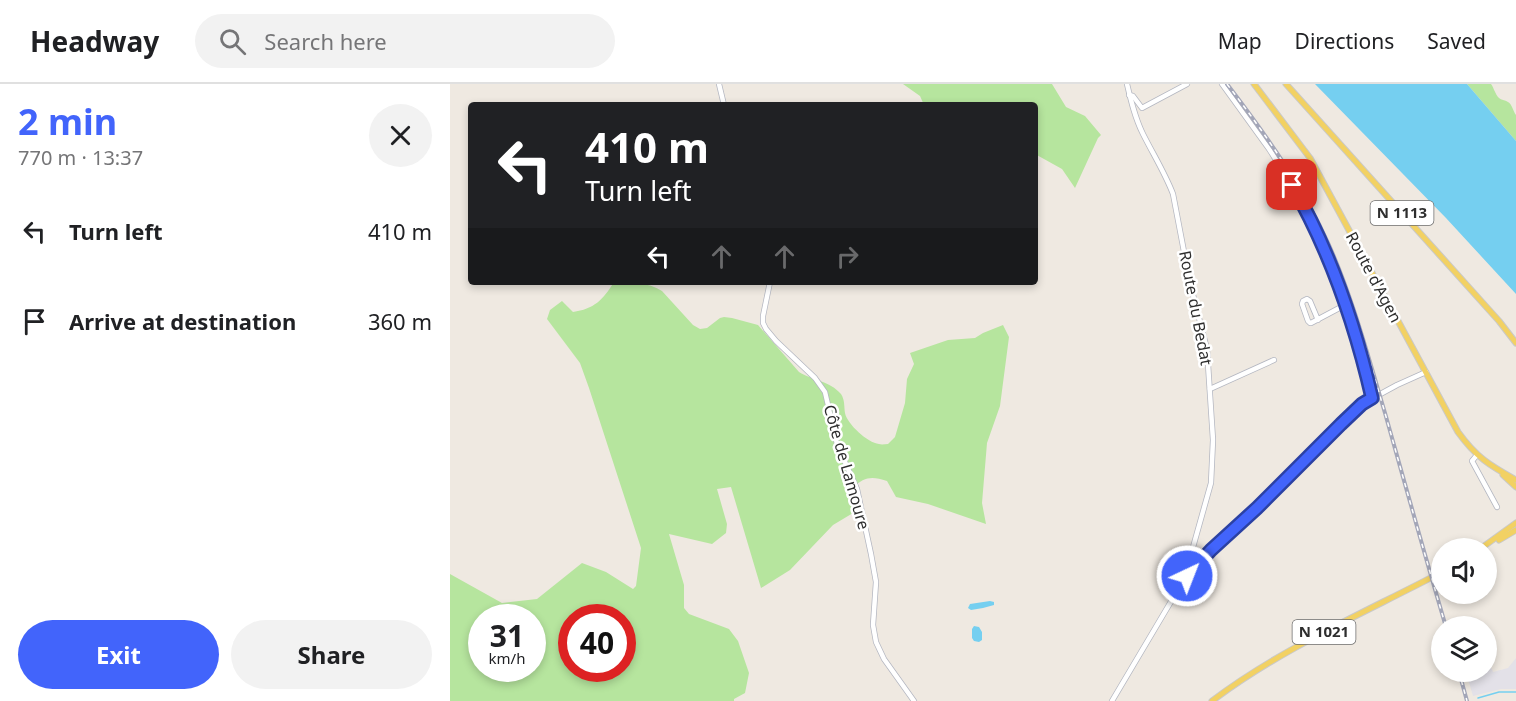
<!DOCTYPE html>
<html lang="en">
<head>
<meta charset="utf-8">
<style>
  body { margin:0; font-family:"Noto Sans",sans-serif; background:#f2f2f2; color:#202124; height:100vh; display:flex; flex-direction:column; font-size:22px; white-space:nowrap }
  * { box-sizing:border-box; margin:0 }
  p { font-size:20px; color:#757577 }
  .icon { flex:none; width:33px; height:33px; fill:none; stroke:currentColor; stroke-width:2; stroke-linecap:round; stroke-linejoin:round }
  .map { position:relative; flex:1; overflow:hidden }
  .sheet { display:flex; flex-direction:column; background:#fff; width:450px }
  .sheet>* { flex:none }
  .top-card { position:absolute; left:18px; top:18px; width:570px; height:183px; border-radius:6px; box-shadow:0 3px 9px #0003; background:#202124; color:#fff; overflow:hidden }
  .controls { position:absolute; left:981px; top:454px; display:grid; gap:12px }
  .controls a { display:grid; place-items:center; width:66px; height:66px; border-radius:50%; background:#fff; box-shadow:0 3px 9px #0003; font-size:30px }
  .speed { position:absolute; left:18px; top:520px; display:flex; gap:12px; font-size:30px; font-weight:700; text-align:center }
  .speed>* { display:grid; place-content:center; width:78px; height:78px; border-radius:50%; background:#fff; box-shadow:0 3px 9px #0003; line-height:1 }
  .speed small { font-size:15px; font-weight:400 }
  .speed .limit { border:9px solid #d22; background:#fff; color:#111 }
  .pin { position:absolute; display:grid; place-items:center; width:51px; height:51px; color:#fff; margin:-26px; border-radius:12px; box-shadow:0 3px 9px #0006 }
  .me { position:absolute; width:66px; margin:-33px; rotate:43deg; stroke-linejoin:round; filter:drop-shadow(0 0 4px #0008) }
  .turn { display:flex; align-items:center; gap:21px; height:126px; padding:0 18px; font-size:27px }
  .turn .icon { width:78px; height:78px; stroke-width:2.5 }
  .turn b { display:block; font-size:42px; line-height:51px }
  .lanes { display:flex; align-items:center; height:57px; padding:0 18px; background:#0003; justify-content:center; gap:30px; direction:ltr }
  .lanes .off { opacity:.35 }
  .round { display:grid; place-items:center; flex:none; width:63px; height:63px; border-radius:32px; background:#f2f2f2 }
  .summary { display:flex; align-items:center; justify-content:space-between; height:102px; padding:0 18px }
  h1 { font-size:36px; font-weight:700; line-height:45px; color:#4264fb }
  .cta { display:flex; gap:12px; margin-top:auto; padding:12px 18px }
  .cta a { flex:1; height:69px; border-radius:36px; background:#4264fb; color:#fff; font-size:24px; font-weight:700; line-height:69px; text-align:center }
  .cta a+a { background:#f2f2f2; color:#202124 }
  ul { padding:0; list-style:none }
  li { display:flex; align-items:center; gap:18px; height:90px; padding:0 18px }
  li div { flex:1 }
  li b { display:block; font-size:22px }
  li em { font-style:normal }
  header { display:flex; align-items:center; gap:36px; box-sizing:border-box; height:84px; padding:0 30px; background:#fff; border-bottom:2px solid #e0e0e0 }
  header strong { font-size:28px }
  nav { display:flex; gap:33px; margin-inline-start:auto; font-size:21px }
  .search { width:420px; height:54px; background:#f2f2f2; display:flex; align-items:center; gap:15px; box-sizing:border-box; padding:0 21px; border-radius:33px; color:#757577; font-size:22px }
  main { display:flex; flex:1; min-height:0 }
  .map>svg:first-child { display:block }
  .industrial { fill:#e3e1e8 }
  .green { fill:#b6e59e; fill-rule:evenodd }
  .water { fill:#75cff0 }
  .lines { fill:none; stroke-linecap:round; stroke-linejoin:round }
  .stream { stroke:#75cff0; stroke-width:1.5 }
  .minor-casing { stroke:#b4b7c1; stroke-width:6 }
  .major-casing { stroke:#c9c9c9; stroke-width:7 }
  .minor { stroke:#fff; stroke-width:4.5 }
  .major { stroke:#f2d163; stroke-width:5 }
  .rail-casing { stroke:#a3a6b8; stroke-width:4 }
  .rail { stroke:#fff; stroke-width:1.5; stroke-dasharray:4.5; stroke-linecap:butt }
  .route-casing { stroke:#2b41a3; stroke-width:15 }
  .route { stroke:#4264fb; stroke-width:10 }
  .labels { text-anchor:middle; stroke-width:5; stroke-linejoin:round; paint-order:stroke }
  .shield { fill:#fff; stroke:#6d6d6d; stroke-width:1.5 }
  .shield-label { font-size:15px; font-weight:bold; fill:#2e2e2e }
  .street-label { font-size:16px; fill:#2e2e2e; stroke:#fff }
</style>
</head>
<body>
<header>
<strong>Headway</strong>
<div class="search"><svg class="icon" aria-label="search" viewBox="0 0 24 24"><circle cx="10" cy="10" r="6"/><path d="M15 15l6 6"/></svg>Search here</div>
<nav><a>Map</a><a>Directions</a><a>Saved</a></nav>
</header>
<main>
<section class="sheet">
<div class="summary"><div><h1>2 min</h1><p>770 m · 13:37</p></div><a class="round"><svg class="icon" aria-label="close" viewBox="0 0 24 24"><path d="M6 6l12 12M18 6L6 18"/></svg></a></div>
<ul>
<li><svg class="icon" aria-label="left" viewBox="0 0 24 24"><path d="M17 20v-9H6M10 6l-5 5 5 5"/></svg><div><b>Turn left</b></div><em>410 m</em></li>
<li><svg class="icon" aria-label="arrive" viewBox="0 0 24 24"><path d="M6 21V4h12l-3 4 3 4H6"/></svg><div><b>Arrive at destination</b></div><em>360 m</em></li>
</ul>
<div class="cta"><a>Exit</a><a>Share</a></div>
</section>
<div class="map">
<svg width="1066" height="617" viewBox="0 0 1066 617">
  <rect width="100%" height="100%" fill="#efe9e1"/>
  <path class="industrial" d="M1037 574 1043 588 1058 584 1066 574V605H1051L1023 612 1016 588H1036Z"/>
  <g class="green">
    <path d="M453 0H602L616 23 635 32 651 51 648 54 625 104 612 85 585 70V21H474L470 12Z"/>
    <path d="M1017 0H1041C1044 4 1045 10 1049 14 1051 16 1055 16 1058 18 1062 20 1063 27 1066 31V57Z"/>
    <path d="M164 198C180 198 198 198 212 207L243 241 250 245 257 244 270 234 274 233 282 234 308 241 349 288C362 296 380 297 391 310 395 316 394 323 395 329 397 340 418 359 429 360 432 361 435 360 438 360L445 353 455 319 457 295 464 280 460 269 498 256 525 254 533 249 553 241 559 253 550 322 537 359 532 419 536 440 478 420 446 413 437 397C421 392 415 393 402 404L408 426 383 441 340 486 311 504 281 403 267 405 277 440 276 449 262 460 219 450 234 501V524L239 530 279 545 288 557 299 589 295 609 284 615V617H0V490L52 519 87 515 132 479 156 488 183 505 186 502 191 464 139 304 130 279 97 235 100 226 112 217 123 228C144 225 153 216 164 198ZM32 534H82V585H32ZM122 534H172V585H122Z"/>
  </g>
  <g class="water">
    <path d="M865 0H1017L1066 57V210L996 134Z"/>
    <path d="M540 517 544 518V521L533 524 521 526 518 524 520 520Z"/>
    <path d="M524 542 529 543 532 548V556L529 558 524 557 522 554V545Z"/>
  </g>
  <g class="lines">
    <path class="stream" d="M1028 614 1049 608H1066"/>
    <defs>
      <g id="minor">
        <path d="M269 0 274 21"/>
        <path d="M677 0C681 17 685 34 693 50 703 70 715 89 723 110L740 199 757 265 763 356 761 399 738 481 737 492"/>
        <path d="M772 0 819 65 842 101 870 153 900 234 922 314"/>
        <path d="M679 11 683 12 692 24 737 0"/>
        <path d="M320 198 313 232V239L316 245 326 257 365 294 375 308 387 360 407 405 421 470 426 498 423 541 426 558 434 575 464 617"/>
        <path d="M868 236 860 217 857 215 853 217 852 220 858 237 860 239H861L895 221"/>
        <path d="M760 305 824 276"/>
        <path d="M1027 371 1022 377 1047 423"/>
        <path d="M662 617 732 499 753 474 807 424 891 340 912 320 947 301 976 288"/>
      </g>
      <g id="major">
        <path d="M804 0 860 74 1008 348C1026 373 1039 381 1066 396"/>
        <path d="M836 0 1049 237 1066 259"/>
        <path d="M1053 391 1066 403"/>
        <path d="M1049 456 1066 446"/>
        <path d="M1030 465 1066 439"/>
        <path d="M762 617C832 564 914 529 992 488"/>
      </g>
    </defs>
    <use href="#minor" class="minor-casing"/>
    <use href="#major" class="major-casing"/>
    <use href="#minor" class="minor"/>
    <use href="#major" class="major"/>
    <defs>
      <g id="rail">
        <path d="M777 0C816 51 853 103 879 161 903 215 918 272 935 329 955 400 975 472 996 543"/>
        <path d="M1009 588 1017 617"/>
      </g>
    </defs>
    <use href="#rail" class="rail-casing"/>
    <use href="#rail" class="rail"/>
  </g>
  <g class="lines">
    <defs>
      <path id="route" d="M737 492 761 466 807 424 891 340 912 320 922 314C905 240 880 167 842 101"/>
    </defs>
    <use href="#route" class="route-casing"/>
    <use href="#route" class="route"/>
  </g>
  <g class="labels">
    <g class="shield">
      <rect x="920.5" y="117" width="63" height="24" rx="4.5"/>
      <rect x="842.5" y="536" width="63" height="24" rx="4.5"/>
    </g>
    <g class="shield-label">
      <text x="952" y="134">N 1113</text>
      <text x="874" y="553">N 1021</text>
    </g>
    <g class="street-label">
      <text transform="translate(924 193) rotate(62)" y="6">Route d'Agen</text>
      <text transform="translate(746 224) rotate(79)" y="6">Route du Bedat</text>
      <text transform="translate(397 383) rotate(74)" y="6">Côte de Lamoure</text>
    </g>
  </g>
</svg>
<div class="controls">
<a><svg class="icon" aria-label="sound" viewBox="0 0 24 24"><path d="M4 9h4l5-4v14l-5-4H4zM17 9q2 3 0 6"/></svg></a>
<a><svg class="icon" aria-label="layers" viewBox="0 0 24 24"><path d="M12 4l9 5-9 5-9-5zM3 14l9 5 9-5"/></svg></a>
</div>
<div class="speed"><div>31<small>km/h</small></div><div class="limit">40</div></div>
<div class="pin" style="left:842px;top:101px;background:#d93025"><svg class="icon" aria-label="arrive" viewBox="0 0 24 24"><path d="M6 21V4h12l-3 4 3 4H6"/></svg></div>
<svg class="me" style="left:737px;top:492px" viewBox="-20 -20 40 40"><circle r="17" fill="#4264fb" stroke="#fff" stroke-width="3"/><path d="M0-11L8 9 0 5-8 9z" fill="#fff"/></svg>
<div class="top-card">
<div class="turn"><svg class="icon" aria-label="left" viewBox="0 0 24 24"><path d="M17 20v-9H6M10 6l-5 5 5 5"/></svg><div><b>410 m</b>Turn left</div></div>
<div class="lanes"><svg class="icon" aria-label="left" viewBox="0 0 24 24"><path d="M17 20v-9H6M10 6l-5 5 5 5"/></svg><svg class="icon off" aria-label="ahead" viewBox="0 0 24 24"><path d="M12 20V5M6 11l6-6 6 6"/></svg><svg class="icon off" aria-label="ahead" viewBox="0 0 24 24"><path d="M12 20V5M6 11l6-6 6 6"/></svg><svg class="icon off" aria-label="right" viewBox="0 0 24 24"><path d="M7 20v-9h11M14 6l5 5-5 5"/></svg></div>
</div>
</div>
</main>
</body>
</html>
